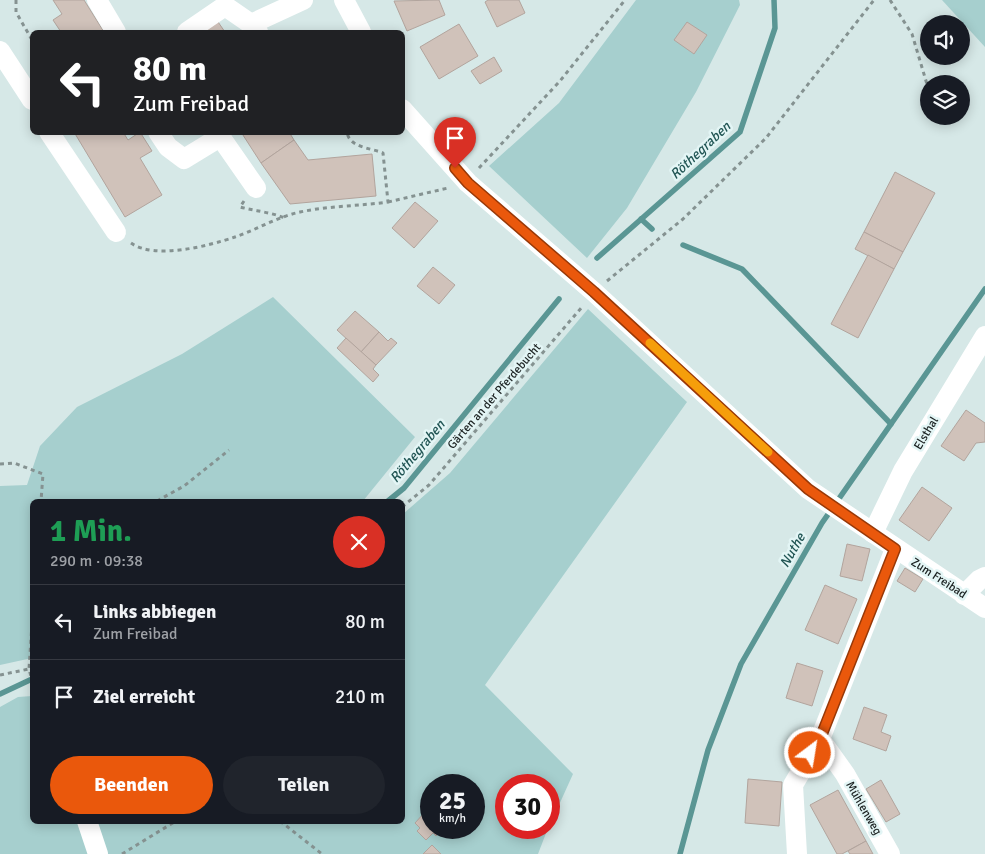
<!DOCTYPE html>
<html lang="de">
<head>
<meta charset="utf-8">
<style>
  body { margin:0; font-family:Signika,sans-serif; background:#20242c; color:#f1f3f6; height:100vh; display:flex; flex-direction:column; font-size:19px; white-space:nowrap }
  * { box-sizing:border-box; margin:0 }
  p { font-size:16px; color:#9ea1a6 }
  .icon { flex:none; width:28px; height:28px; fill:none; stroke:currentColor; stroke-width:2; stroke-linecap:round; stroke-linejoin:round }
  .map { position:relative; flex:1; overflow:hidden }
  .details { position:absolute; left:30px; top:499px; width:375px; height:325px; display:flex; flex-direction:column; background:#171b24; border-radius:8px; box-shadow:0 2px 12px #0003 }
  .details>* { flex:none }
  .banner { position:absolute; left:30px; top:30px; width:375px; height:105px; border-radius:8px; box-shadow:0 2px 12px #0003; background:#202124; color:#fff; overflow:hidden }
  .fabs { position:absolute; left:920px; top:15px; display:grid; gap:10px }
  .fabs a { display:grid; place-items:center; width:50px; height:50px; border-radius:50%; background:#171b24; box-shadow:0 2px 12px #0003; font-size:25px }
  .speed { position:absolute; left:420px; top:774px; display:flex; gap:10px; font-size:25px; font-weight:700; text-align:center }
  .speed>* { display:grid; place-content:center; width:65px; height:65px; border-radius:50%; background:#171b24; box-shadow:0 2px 12px #0003; line-height:1 }
  .speed small { font-size:12px; font-weight:400 }
  .speed .limit { border:8px solid #d22; background:#fff; color:#111 }
  .pin { position:absolute; display:grid; place-items:center; width:42px; height:42px; color:#fff; margin:-51px -21px; border-radius:50% 50% 50% 0; rotate:-45deg; box-shadow:0 0 5px #0007 }
  .pin .icon { rotate:45deg }
  .me { position:absolute; width:55px; margin:-28px; rotate:31deg; stroke-linejoin:round; filter:drop-shadow(0 0 4px #0008) }
  .turn { display:flex; align-items:center; gap:18px; height:105px; padding:0 20px; font-size:22px }
  .turn .icon { width:65px; height:65px; stroke-width:2.5 }
  .turn b { display:block; font-size:35px; line-height:42px }
  .round { display:grid; place-items:center; flex:none; width:52px; height:52px; border-radius:26px; background:#20242c }
  .overview { display:flex; align-items:center; justify-content:space-between; height:85px; padding:0 20px }
  h1 { font-size:30px; font-weight:700; line-height:38px; color:#1e9e55 }
  .primary-button { display:flex; gap:10px; margin-top:auto; padding:10px 20px }
  .primary-button a { flex:1; height:58px; border-radius:30px; background:#ea580c; color:#fff; font-size:20px; font-weight:700; line-height:58px; text-align:center }
  .primary-button a+a { background:#20242c; color:#f1f3f6 }
  ul { padding:0; list-style:none }
  li { display:flex; align-items:center; gap:15px; height:75px; padding:0 20px; border-top:1px solid #363941 }
  li div { flex:1 }
  li b { display:block; font-size:19px }
  li em { font-style:normal }
  .map>svg:first-child { display:block }
  .green { fill:#a6cfce; fill-rule:evenodd }
  .lines { fill:none; stroke-linecap:round; stroke-linejoin:round }
  .stream { stroke:#5a9694; stroke-width:5.5 }
  .building { fill:#d0c2ba; stroke:#b2a49d }
  .path { stroke:#859291; stroke-width:3; stroke-dasharray:4 4; stroke-linecap:butt }
  .minor { stroke:#fff; stroke-width:20 }
  .route-casing { stroke:#983908; stroke-width:12 }
  .route { stroke:#ea580c; stroke-width:9 }
  .slow { stroke:#f59e0b; stroke-width:9 }
  .labels { text-anchor:middle; stroke-width:5; stroke-linejoin:round; paint-order:stroke }
  .street-label { font-size:12px; fill:#1b2121; stroke:#e3f5f5 }
  .water-label { font-size:14px; font-style:italic; fill:#215554; stroke:#e3f5f5 }
</style>
</head>
<body>
<div class="map">
<svg width="985" height="854" viewBox="0 0 985 854">
  <rect width="100%" height="100%" fill="#d6e8e7"/>
  <g class="green">
    <path d="M636 0H739L740 5 696 92 627 208 587 258 489 166 559 103Z"/>
    <path d="M942 0H985V47Z"/>
    <path d="M273 297 415 437 363 501H32V658L0 665V486L27 485 40 446 77 407 182 354Z"/>
    <path d="M588 309 687 402 485 685 573 774 549 827V785H506V828H548L538 854H0V707L18 697 32 696V821H402L403 514 450 473ZM431 785H474V828H431Z"/>
  </g>
  <g class="lines">
    <g class="stream">
      <path d="M641 219 652 229"/>
      <path d="M683 245 742 269 891 424"/>
      <path d="M597 258 740 132 775 28 774 0"/>
      <path d="M388 501 404 488 559 299"/>
      <path d="M0 694 32 679"/>
      <path d="M680 854 708 750 741 664 822 523 985 289"/>
    </g>
  </g>
  <g class="building">
    <path d="M53 0H84L104 32H72L71 31 61 32 53 20 62 14Z"/>
    <path d="M439 0 445 15 407 31 394 1Z"/>
    <path d="M488 0H519L525 13 497 27 485 2Z"/>
    <path d="M216 19 225 32H196Z"/>
    <path d="M687 22 707 35 694 54 674 40Z"/>
    <path d="M459 24 478 56 439 79 420 47Z"/>
    <path d="M494 57 502 71 480 84 471 71Z"/>
    <path d="M74 132H123L128 140 140 132 152 151 140 158 162 195 125 217Z"/>
    <path d="M241 132H289L294 140 261 163Z"/>
    <path d="M294 140 308 160 372 154 376 196 290 204 261 163Z"/>
    <path d="M895 172 935 193 903 252 864 232Z"/>
    <path d="M415 202 438 221 414 248 392 228Z"/>
    <path d="M864 232 903 252 894 269 855 249Z"/>
    <path d="M868 255 894 269 858 338 831 324Z"/>
    <path d="M433 267 455 285 439 304 417 286Z"/>
    <path d="M355 311 379 332 361 352 337 330Z"/>
    <path d="M379 332 388 341 391 338 397 343 376 365 361 352Z"/>
    <path d="M346 338 376 365 373 369 379 375 373 382 337 348Z"/>
    <path d="M966 410 985 423V442L976 443 964 461 941 446Z"/>
    <path d="M922 487 952 508 929 541 899 520Z"/>
    <path d="M847 544 870 549 862 581 840 576Z"/>
    <path d="M905 568 923 579 915 592 897 581Z"/>
    <path d="M825 585 857 599 838 644 805 630Z"/>
    <path d="M797 663 823 671 812 706 786 698Z"/>
    <path d="M864 707 887 715 881 732 891 736 886 751 853 739Z"/>
    <path d="M748 779 782 782 779 826 745 823Z"/>
    <path d="M881 780 900 814 886 822 866 789Z"/>
    <path d="M838 790 866 841 842 854H837L810 805Z"/>
    <path d="M425 812 431 817V828H443L436 836 433 833 426 840 417 831 420 828 415 823Z"/>
    <path d="M866 841 873 854H850L848 851Z"/>
    <path d="M432 845 441 854H423Z"/>
  </g>
  <g class="lines">
    <g class="path">
      <path d="M16 0V12L32 40"/>
      <path d="M890 0 912 34 929 91"/>
      <path d="M479 168 560 81 625 0"/>
      <path d="M244 201 240 207C255 211 270 212 285 218"/>
      <path d="M388 202 448 188"/>
      <path d="M131 243C155 260 208 246 235 237 256 230 277 217 300 212 328 206 359 206 388 202L383 153C372 148 349 148 347 132"/>
      <path d="M607 281 683 219 766 138 874 0"/>
      <path d="M0 464 14 463 43 474 41 501"/>
      <path d="M157 501 184 486 229 450"/>
      <path d="M402 507 429 485 582 307"/>
      <path d="M32 624 29 669 32 680"/>
      <path d="M0 675 29 669"/>
      <path d="M280 821 322 854"/>
      <path d="M122 854 176 821"/>
    </g>
    <g class="minor">
      <path d="M97 0 116 32"/>
      <path d="M344 0 361 32"/>
      <path d="M251 24 303 0"/>
      <path d="M187 32 225 6 251 24 258 32"/>
      <path d="M0 51 32 100"/>
      <path d="M402 109 468 183 594 292 808 489 985 608"/>
      <path d="M49 132 116 232"/>
      <path d="M158 132 168 147 184 159 220 137"/>
      <path d="M217 132 256 188"/>
      <path d="M873 533 903 471 985 336"/>
      <path d="M964 595 979 580 985 577"/>
      <path d="M87 821 98 854"/>
      <path d="M797 854 793 785 820 739"/>
      <path d="M890 854 845 774 820 739 895 549"/>
    </g>
  </g>
  <g class="lines">
    <defs>
      <path id="route" d="M455 168 468 183 594 292 808 489 895 549 820 739 810 753"/>
    </defs>
    <use href="#route" class="route-casing"/>
    <use href="#route" class="route"/>
    <path class="slow" d="M650 343 768 452"/>
  </g>
  <g class="labels">
    <g class="street-label">
      <text transform="translate(494 396) rotate(-49)" y="4">Gärten an der Pferdebucht</text>
      <text transform="translate(926 433) rotate(-59)" y="4">Elsthal</text>
      <text transform="translate(939 578) rotate(33)" y="4">Zum Freibad</text>
      <text transform="translate(864 808) rotate(60)" y="4">Mühlenweg</text>
    </g>
    <g class="water-label">
      <text transform="translate(700 150) rotate(-43)" y="5">Röthegraben</text>
      <text transform="translate(417 451) rotate(-50)" y="5">Röthegraben</text>
      <text transform="translate(792 550) rotate(-60)" y="5">Nuthe</text>
    </g>
  </g>
</svg>
<div class="fabs">
<a><svg class="icon" aria-label="sound" viewBox="0 0 24 24"><path d="M4 9h4l5-4v14l-5-4H4zM17 9q2 3 0 6"/></svg></a>
<a><svg class="icon" aria-label="layers" viewBox="0 0 24 24"><path d="M12 4l9 5-9 5-9-5zM3 14l9 5 9-5"/></svg></a>
</div>
<div class="speed"><div>25<small>km/h</small></div><div class="limit">30</div></div>
<div class="pin" style="left:455px;top:168px;background:#d93025"><svg class="icon" aria-label="arrive" viewBox="0 0 24 24"><path d="M6 21V4h12l-3 4 3 4H6"/></svg></div>
<svg class="me" style="left:810px;top:753px" viewBox="-20 -20 40 40"><circle r="17" fill="#ea580c" stroke="#fff" stroke-width="3"/><path d="M0-11L8 9 0 5-8 9z" fill="#fff"/></svg>
<div class="banner">
<div class="turn"><svg class="icon" aria-label="left" viewBox="0 0 24 24"><path d="M17 20v-9H6M10 6l-5 5 5 5"/></svg><div><b>80 m</b>Zum Freibad</div></div>
</div>
<section class="details">
<div class="overview"><div><h1>1 Min.</h1><p>290 m · 09:38</p></div><a class="round" style="background:#d93025;color:#fff"><svg class="icon" aria-label="close" viewBox="0 0 24 24"><path d="M6 6l12 12M18 6L6 18"/></svg></a></div>
<ul>
<li><svg class="icon" aria-label="left" viewBox="0 0 24 24"><path d="M17 20v-9H6M10 6l-5 5 5 5"/></svg><div><b>Links abbiegen</b><p>Zum Freibad</p></div><em>80 m</em></li>
<li><svg class="icon" aria-label="arrive" viewBox="0 0 24 24"><path d="M6 21V4h12l-3 4 3 4H6"/></svg><div><b>Ziel erreicht</b></div><em>210 m</em></li>
</ul>
<div class="primary-button"><a>Beenden</a><a>Teilen</a></div>
</section>
</div>
</body>
</html>
